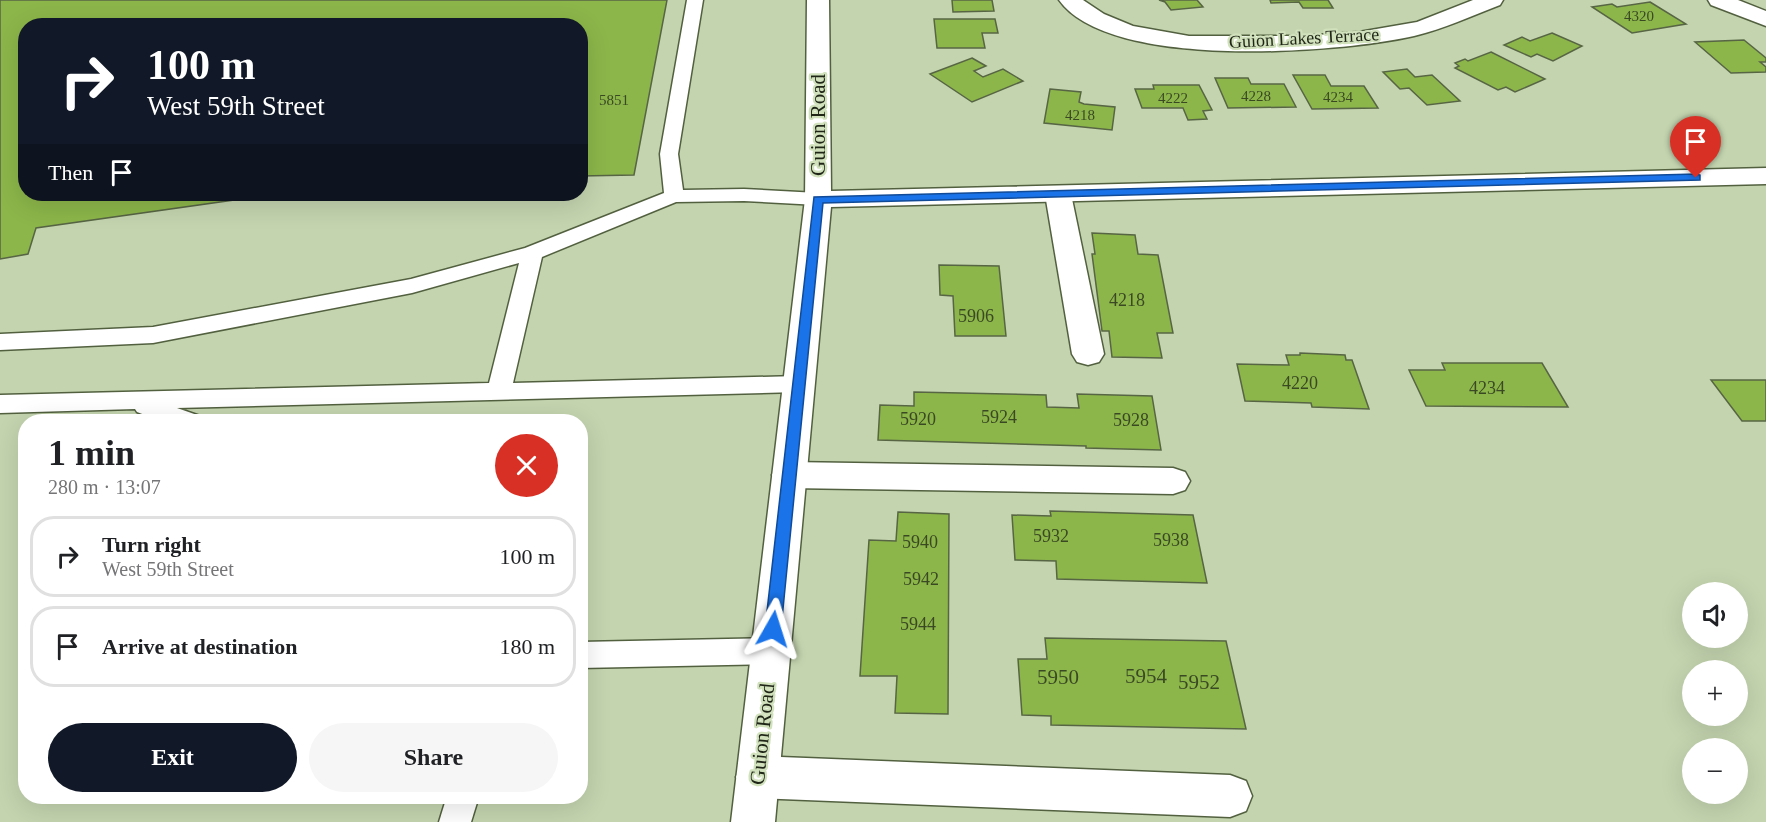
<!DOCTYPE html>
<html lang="en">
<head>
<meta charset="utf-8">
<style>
  body { margin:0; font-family:"Times New Roman",serif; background:#f6f6f6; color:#202124; height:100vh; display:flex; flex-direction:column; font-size:22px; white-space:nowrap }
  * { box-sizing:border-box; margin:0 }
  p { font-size:20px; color:#757577 }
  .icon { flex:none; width:33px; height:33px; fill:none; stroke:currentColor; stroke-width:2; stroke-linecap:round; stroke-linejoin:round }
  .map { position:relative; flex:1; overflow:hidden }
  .side { position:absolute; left:18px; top:414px; width:570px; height:390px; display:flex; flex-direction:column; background:#fff; border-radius:24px; box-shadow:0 6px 24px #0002 }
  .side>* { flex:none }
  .hud { position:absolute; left:18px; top:18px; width:570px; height:183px; border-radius:24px; box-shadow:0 6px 24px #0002; background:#111827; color:#fff; overflow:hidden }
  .controls { position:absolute; left:1682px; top:582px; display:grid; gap:12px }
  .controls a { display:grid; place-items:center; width:66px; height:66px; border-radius:50%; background:#fff; box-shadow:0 6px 24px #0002; font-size:30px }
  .pin { position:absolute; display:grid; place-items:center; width:51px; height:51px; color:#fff; margin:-62px -26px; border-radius:50% 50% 50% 0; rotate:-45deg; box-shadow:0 0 6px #0007 }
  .pin .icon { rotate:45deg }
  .me { position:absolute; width:66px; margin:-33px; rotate:6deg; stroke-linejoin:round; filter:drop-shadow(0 0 4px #0008) }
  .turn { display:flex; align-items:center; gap:21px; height:126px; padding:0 30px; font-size:27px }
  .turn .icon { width:78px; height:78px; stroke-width:2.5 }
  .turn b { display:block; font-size:42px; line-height:51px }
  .then { display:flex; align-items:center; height:57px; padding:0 30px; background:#0003; gap:12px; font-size:22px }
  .round { display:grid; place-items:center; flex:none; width:63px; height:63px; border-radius:32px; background:#f6f6f6 }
  .head { display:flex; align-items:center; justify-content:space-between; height:102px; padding:0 30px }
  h1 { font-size:36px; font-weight:800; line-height:45px }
  .primary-button { display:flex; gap:12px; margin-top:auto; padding:12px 30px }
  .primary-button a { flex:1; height:69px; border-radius:36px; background:#111827; color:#fff; font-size:24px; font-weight:800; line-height:69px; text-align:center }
  .primary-button a+a { background:#f6f6f6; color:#202124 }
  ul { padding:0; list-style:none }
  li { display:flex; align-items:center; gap:18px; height:81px; margin:0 12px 9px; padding:0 18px; border:3px solid #e0e0e0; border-radius:24px }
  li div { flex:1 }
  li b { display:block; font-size:22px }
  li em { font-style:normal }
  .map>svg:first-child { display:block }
  .building { fill:#8cb64a; stroke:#576544; stroke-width:1.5 }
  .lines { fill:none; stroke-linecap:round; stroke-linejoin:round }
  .lane-casing { stroke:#52603f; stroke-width:3 }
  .street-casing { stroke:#52603f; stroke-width:3 }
  .secondary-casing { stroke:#52603f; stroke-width:3 }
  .lane { fill:#fff; fill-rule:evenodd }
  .street { fill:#fff; fill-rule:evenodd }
  .secondary { fill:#fff; fill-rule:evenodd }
  .route { fill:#1a73e8; stroke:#114b97; stroke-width:1.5 }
  .labels { text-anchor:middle; stroke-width:4.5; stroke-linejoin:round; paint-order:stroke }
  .far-number-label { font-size:15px; fill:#3a4924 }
  .far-street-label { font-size:18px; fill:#1f2517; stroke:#d0e1bc }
  .number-label { font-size:18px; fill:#3a4924 }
  .street-label { font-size:21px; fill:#1f2517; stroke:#d0e1bc }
  .near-number-label { font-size:21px; fill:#3a4924 }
</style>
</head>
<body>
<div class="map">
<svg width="1766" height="822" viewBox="0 0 1766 822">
  <rect width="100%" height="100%" fill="#c4d4af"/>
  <g class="building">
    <path d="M0 0H667L634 175 580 176V26H26V194H238L234 200 36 228 28 254 0 259Z"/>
    <path d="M952 0H992L994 11 953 12Z"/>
    <path d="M1159 0H1197L1203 7 1171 10 1165 2Z"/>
    <path d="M1270 0H1328L1333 8H1303L1299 2 1271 3Z"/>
    <path d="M1650 2 1686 24 1632 33 1592 7 1612 4 1617 7Z"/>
    <path d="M934 19H995L998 33H982L985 48H937Z"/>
    <path d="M1552 33 1582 46 1553 61 1537 54 1531 57 1504 45 1522 37 1530 41Z"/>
    <path d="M1744 40 1766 58V62H1760L1766 67V72L1731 73 1695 42Z"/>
    <path d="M1491 52 1545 79 1515 92 1506 87 1498 90 1455 68 1459 66 1455 63 1465 59 1468 61Z"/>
    <path d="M972 58 986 66 974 71 983 77 1003 69 1023 81 972 102 930 74Z"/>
    <path d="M1407 69 1415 77 1432 75 1460 101 1427 105 1409 88 1400 89 1383 72Z"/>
    <path d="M1293 75H1325L1331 86H1364L1378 108 1312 109Z"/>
    <path d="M1215 78H1248L1251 84H1284L1296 107 1228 108Z"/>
    <path d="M1153 85H1199L1212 110 1203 111 1207 119 1188 120 1183 108H1142L1135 89H1154Z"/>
    <path d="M1050 89 1081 92 1079 102 1084 104 1115 107 1112 130 1044 123Z"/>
    <path d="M1092 233 1135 235 1138 254 1158 255 1173 333H1157L1162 358 1112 357 1109 331H1102L1092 254H1095Z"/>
    <path d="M939 265 999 266 1006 336H955L953 296 940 295Z"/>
    <path d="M1300 353 1345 355 1346 360H1352L1369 409 1312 407 1311 403 1245 401 1237 364 1289 365 1286 355H1300Z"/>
    <path d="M1442 363H1542L1568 407 1426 406 1409 370H1445Z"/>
    <path d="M1711 380H1766V421H1742Z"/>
    <path d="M914 392 1046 395 1047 407 1079 408 1077 394 1152 396 1161 450 1086 448V446L878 440 880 405 914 406Z"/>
    <path d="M1050 511 1193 515 1207 583 1057 579 1056 561 1015 560 1012 515 1051 516Z"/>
    <path d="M898 512 949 514 948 714 895 713 897 676H860L869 540 896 541Z"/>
    <path d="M1045 638 1226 641 1246 729 1051 725V716L1022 715 1018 659H1047Z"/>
  </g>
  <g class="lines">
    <defs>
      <g id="lane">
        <path d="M687 0H703L678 154 683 190 744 189 818 193 825 195 828 199 825 203 818 205 744 201 676 202 542 257 513 383 798 376 806 378 810 384 806 390 798 392 177 408 200 416 203 422H163L137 412 135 409 0 413V395L489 383 519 263 412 293 153 343 0 350V334L153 327 411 279 525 248 664 193 660 154Z"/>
        <path d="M771 638 781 642 785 651 781 660 771 664 580 668V642Z"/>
        <path d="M447 796H479L471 822H439Z"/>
      </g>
      <g id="street">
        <path d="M1059 0H1083L1104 14 1133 26 1189 36H1302L1359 32 1417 22 1473 0H1503L1500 5C1471 16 1444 29 1414 36 1339 53 1109 71 1059 0Z"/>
        <path d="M1708 0H1738L1766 11V26L1711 5Z"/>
        <path d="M1058 186 1067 188 1071 194 1104 354 1099 362 1088 365 1077 362 1072 354 1045 194 1049 188Z"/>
        <path d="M789 462 1173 468 1185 472 1190 481 1185 490 1173 494 789 488 777 484 772 475 777 466Z"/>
        <path d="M758 756 1230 775 1246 781 1252 796 1246 811 1230 817 758 798 743 792 736 777 743 762Z"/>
      </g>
      <path id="secondary" d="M807 0H829L831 191 1766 168V184L831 207 775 822H731L805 199Z"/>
    </defs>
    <use href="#lane" class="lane-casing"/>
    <use href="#street" class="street-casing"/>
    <use href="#secondary" class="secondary-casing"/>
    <use href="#lane" class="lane"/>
    <use href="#street" class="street"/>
    <use href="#secondary" class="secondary"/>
  </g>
  <path class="route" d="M1696 174 1700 175V180L823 203 781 629 779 634 773 636 767 634 765 629 814 197Z"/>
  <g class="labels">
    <g class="far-number-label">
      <text x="1639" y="21">4320</text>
      <text x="1256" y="101">4228</text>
      <text x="1338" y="102">4234</text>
      <text x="1173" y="103">4222</text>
      <text x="614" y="105">5851</text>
      <text x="1080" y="120">4218</text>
    </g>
    <g class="far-street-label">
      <text transform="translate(1304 38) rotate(-3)" y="6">Guion Lakes Terrace</text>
    </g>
    <g class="number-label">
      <text x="1127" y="306">4218</text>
      <text x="976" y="322">5906</text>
      <text x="1300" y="389">4220</text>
      <text x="1487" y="394">4234</text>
      <text x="999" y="423">5924</text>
      <text x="918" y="425">5920</text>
      <text x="1131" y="426">5928</text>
      <text x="1051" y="542">5932</text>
      <text x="1171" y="546">5938</text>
      <text x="920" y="548">5940</text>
      <text x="921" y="585">5942</text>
      <text x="918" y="630">5944</text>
    </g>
    <g class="street-label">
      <text transform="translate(818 125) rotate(-90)" y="7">Guion Road</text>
      <text transform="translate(762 734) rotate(-84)" y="7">Guion Road</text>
    </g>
    <g class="near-number-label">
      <text x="1146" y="683">5954</text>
      <text x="1058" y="684">5950</text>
      <text x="1199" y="689">5952</text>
    </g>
  </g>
</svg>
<div class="controls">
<a><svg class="icon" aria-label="sound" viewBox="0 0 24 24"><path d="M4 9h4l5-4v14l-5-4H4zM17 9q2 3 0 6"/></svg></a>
<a>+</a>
<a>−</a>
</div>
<div class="pin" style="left:1696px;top:178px;background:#d93025"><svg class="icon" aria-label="arrive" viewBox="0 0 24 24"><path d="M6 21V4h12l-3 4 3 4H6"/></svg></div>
<svg class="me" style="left:773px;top:629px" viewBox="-20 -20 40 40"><path d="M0-17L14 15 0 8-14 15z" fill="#1a73e8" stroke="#fff" stroke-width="4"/></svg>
<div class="hud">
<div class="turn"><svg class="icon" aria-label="right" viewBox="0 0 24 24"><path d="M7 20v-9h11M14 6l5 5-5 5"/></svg><div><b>100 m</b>West 59th Street</div></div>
<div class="then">Then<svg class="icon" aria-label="arrive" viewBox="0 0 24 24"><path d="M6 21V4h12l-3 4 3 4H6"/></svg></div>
</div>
<section class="side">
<div class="head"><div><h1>1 min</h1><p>280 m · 13:07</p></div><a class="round" style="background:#d93025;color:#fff"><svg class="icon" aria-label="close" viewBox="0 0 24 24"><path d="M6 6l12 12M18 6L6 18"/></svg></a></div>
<ul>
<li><svg class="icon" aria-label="right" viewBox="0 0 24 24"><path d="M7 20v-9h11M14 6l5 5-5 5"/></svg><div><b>Turn right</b><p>West 59th Street</p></div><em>100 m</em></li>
<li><svg class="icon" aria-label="arrive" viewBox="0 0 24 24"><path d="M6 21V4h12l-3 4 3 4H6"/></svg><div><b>Arrive at destination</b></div><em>180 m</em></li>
</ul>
<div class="primary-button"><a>Exit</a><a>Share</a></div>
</section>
</div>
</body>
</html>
